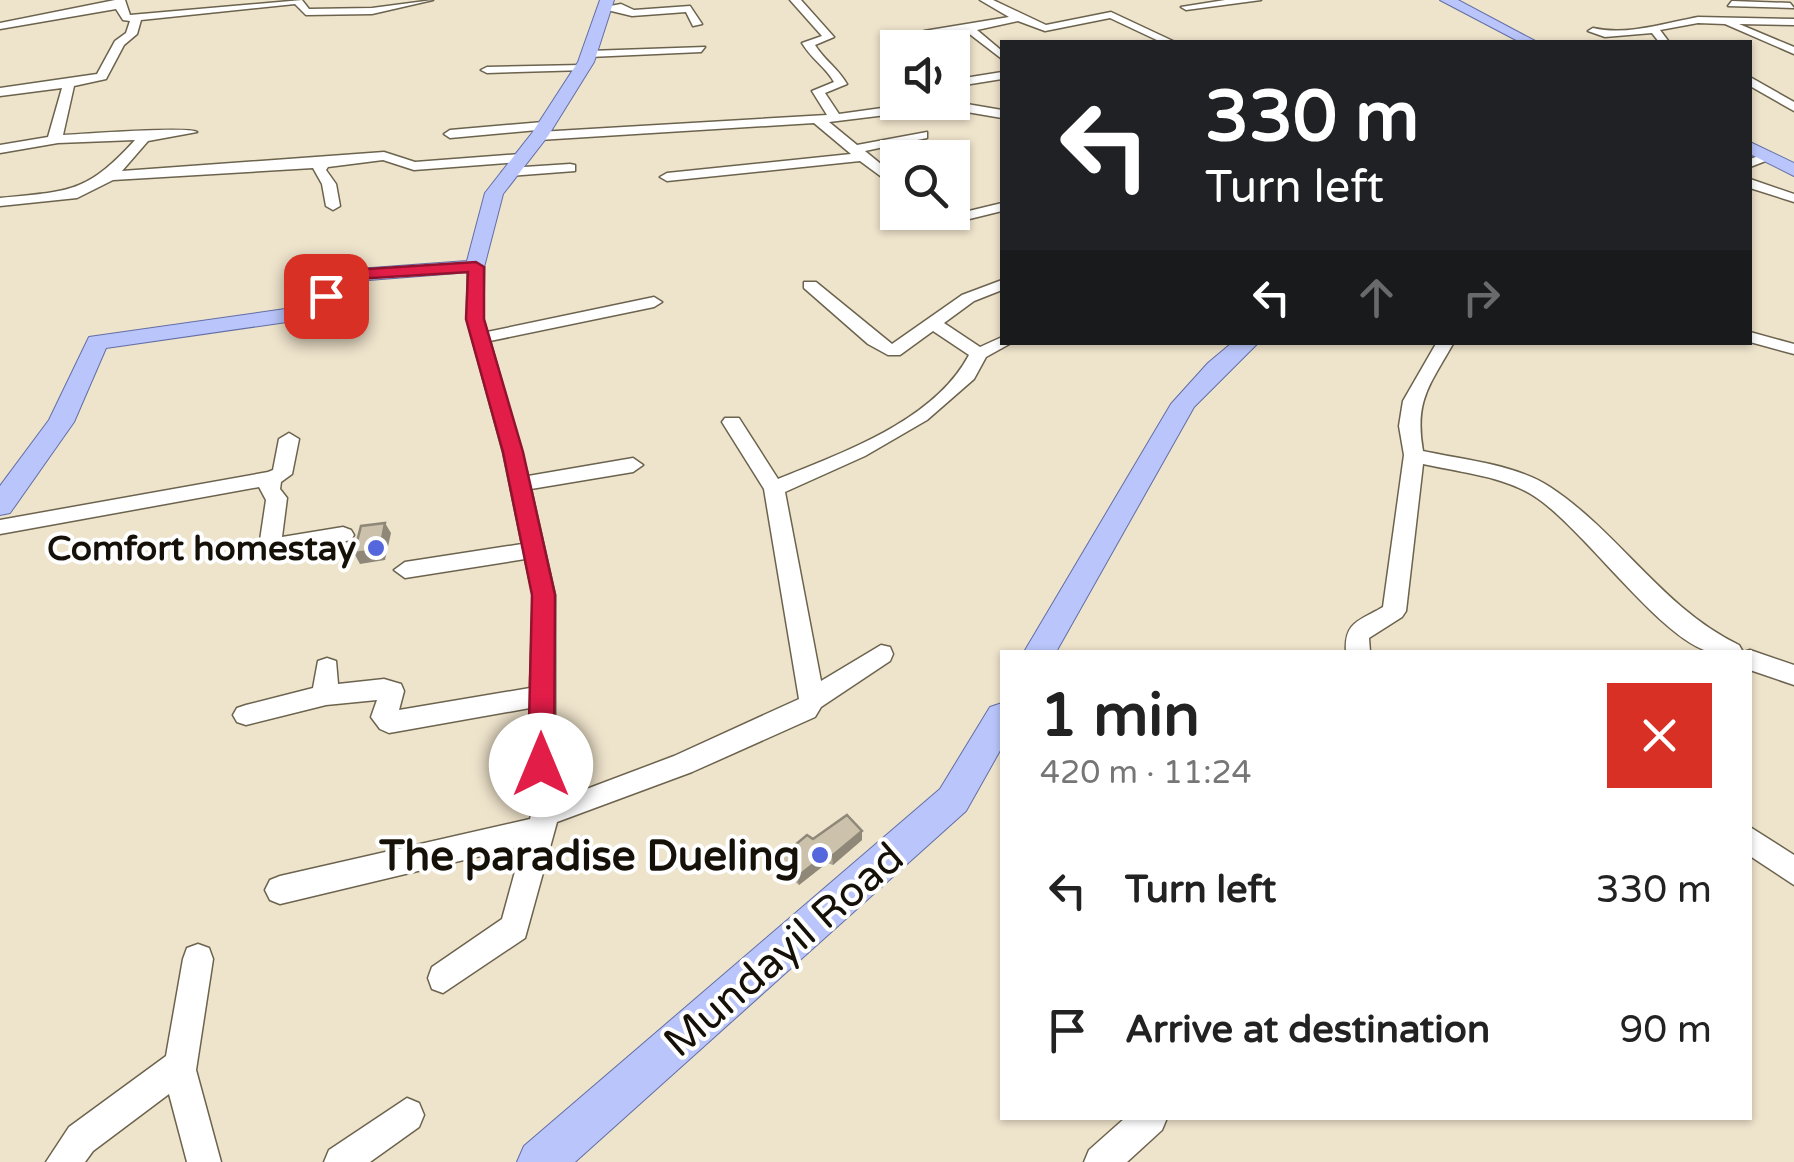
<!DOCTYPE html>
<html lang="en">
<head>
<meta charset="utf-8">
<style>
  body { margin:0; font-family:"Varela Round",sans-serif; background:#f2f2f2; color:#222; height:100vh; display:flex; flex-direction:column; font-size:38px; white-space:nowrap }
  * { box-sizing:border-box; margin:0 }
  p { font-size:32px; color:#767676 }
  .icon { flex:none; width:55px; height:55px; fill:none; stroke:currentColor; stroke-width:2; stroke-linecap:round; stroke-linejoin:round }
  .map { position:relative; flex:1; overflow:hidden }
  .drawer { position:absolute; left:1000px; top:650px; width:752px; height:470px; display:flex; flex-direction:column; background:#fff; border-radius:0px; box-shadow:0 2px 8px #0004 }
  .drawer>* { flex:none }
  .banner { position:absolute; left:1000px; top:40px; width:752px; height:305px; border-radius:0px; box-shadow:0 2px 8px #0004; background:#202124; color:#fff; overflow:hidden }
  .controls { position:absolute; left:880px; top:30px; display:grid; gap:20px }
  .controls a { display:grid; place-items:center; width:90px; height:90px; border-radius:0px; background:#fff; box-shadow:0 2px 8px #0004; font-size:50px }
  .pin { position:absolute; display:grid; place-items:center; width:85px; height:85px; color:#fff; margin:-42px; border-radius:20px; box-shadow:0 5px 15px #0006 }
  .me { position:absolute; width:110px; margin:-55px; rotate:0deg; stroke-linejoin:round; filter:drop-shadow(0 0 8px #0008) }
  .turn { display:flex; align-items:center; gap:35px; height:210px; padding:0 40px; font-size:45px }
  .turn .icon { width:130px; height:130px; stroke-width:2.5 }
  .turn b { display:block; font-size:70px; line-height:85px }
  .lanes { display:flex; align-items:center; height:95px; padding:0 40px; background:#0003; justify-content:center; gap:50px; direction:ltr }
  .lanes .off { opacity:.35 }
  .round { display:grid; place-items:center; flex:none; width:105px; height:105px; border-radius:0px; background:#f2f2f2 }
  .headline { display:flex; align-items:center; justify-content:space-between; height:170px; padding:0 40px }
  h1 { font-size:60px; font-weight:800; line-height:75px }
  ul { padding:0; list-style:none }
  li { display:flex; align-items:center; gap:30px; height:140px; padding:0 40px }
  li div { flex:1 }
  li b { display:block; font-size:38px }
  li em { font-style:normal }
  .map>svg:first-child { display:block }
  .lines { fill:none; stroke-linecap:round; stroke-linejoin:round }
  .minor-casing { stroke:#6c634e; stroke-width:3 }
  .major-casing { stroke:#626ea5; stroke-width:2 }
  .minor { fill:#fff; fill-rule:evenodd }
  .major { fill:#bac6fb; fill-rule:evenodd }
  .wall { fill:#afa793 }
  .shaded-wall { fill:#8f8878 }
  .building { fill:#ccc2ab; stroke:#8f8878; stroke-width:2.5 }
  .route { fill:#e11d48; stroke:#92132f; stroke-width:2.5 }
  .poi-dot { fill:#5567dd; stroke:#fff; stroke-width:4 }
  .labels { text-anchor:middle; stroke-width:8; stroke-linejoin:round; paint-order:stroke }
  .poi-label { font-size:35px; font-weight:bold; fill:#151109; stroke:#fff; text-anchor:end }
  .near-poi-label { font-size:42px; font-weight:bold; fill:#151109; stroke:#fff; text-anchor:end }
  .near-street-label { font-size:42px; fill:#151109; stroke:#fff }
</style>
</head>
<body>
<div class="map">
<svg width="1794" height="1162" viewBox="0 0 1794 1162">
  <rect width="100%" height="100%" fill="#eee3cb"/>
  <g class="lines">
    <defs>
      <g id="minor">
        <path d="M115 0H125L130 15 302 0 309 9 372 8 433 0 372 14 306 15 295 4 141 20 137 34 124 45 106 79 74 86 63 135C84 134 188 126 197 132L148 141 122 171 384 152 415 162 520 154 527 158 520 162 414 170 383 160 328 167 326 170 336 184 340 206 333 210 326 206 322 184 313 168 113 180 77 198 0 206V198C69 191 86 194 135 140L58 143 0 153V145L48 137 62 88 0 96V88L97 74 115 41 126 33 130 21 123 20 116 9 0 29V23Z"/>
        <path d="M790 0H801L834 37 815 45C825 61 836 66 847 84L825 93 839 114 925 102H955L1002 110V118L955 110H927L829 122 857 145 927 132V138L865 151 898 178V189L860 161 667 181 660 177 667 173 851 154 814 123 539 140 532 136 539 132 827 115 812 91 834 82C825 66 813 61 802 43L822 36Z"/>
        <path d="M980 0H993L1046 25 1111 12 1175 42H1161L1110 18 1045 31 1018 21 977 30 1002 51V59L967 32 926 37 910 43 905 40 924 31 1009 17Z"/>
        <path d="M1225 0H1261L1186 10 1181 7Z"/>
        <path d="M1732 1 1790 3 1794 8 1728 6Z"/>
        <path d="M621 4 634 10 690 6 702 24 693 26 686 12 632 16 599 8Z"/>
        <path d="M1698 17 1794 19V25L1739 24 1794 47V54L1725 24 1698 23 1660 30 1669 42H1659L1652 33 1605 37 1588 31 1593 28C1627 36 1665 23 1698 17Z"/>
        <path d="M705 47 701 52 589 57 583 54 589 51Z"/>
        <path d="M582 65 586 70 487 73 481 70 487 67Z"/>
        <path d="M1002 72V79L952 87V80Z"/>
        <path d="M1750 77 1794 102V111L1750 86Z"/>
        <path d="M898 89V97L883 94 885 91Z"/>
        <path d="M543 122 549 126 548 129 450 138 444 134 450 130Z"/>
        <path d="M930 150 935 151V157L906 158Z"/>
        <path d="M1764 154 1776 157 1750 167V159Z"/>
        <path d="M570 164 575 165V171L509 176 502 172 509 168Z"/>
        <path d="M1750 179 1794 194V202L1750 188Z"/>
        <path d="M1002 203V211L945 225 926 212 948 216Z"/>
        <path d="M476 262 484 267 483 319 487 332 654 297 662 302 654 307 490 341 528 476 633 458 643 465 633 472 531 489 555 595V795L560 799 674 756 799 699 764 489 722 422 725 418H739L778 479C844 452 934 421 969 355L933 331 900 355H888L868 344 804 288V282H816L892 344 962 295 1002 280V290L974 301 944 323 980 347 1002 337V342H1013L986 357 974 379 927 420 865 456 785 492 821 681 881 645 890 647 893 654 890 661 821 707 815 717 692 772 557 822 525 938 443 993 432 989 428 978 432 967 502 919 522 846 280 904 270 900 265 890 270 880 280 876 530 819 533 808 527 798 530 708 389 733 380 729 371 717 377 700 326 705 246 725 237 722 233 715 237 708 246 705 313 688 318 661 327 658 336 661 338 684 384 679 401 684 404 691 399 710 530 688 533 595 525 559 405 578 394 570 405 562 522 544 503 452 467 319 468 267Z"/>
        <path d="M1750 332 1794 344V354L1750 342Z"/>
        <path d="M1437 342H1454C1430 385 1414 400 1423 451 1463 460 1515 464 1550 487 1620 533 1662 608 1739 645L1743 652C1733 652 1721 654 1712 652 1664 644 1583 527 1534 496 1503 476 1458 472 1423 464L1406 611 1402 617 1369 638 1370 652H1346C1344 622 1359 621 1383 607L1404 455 1399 426 1403 401Z"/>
        <path d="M289 433 299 439 292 474 281 482 280 489 287 498 282 537 343 527 351 530 354 535 351 540 270 555 262 552 259 547 266 500 259 487 0 534V520L268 472 273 470 279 439Z"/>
        <path d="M1750 650 1794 665V685L1750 670V652H1744Z"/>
        <path d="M1750 827 1794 855V885L1750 856Z"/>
        <path d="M198 944 209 948 213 959 196 1070 221 1162H187L169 1094 93 1151 85 1162H46L69 1127 166 1056 183 959 187 948Z"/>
        <path d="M407 1098 419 1103 424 1115 419 1127 370 1162H324L329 1150Z"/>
        <path d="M1125 1118H1167L1162 1130 1127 1162H1084L1089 1150Z"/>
      </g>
      <g id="major">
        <path d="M600 0H614L594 62 548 136 503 194 483 271 356 281 347 286 321 317 106 348 74 422 10 513 0 515V486L49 420 89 337 306 306 331 276 344 270 467 261 485 193 532 133 578 62Z"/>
        <path d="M1440 0H1458L1537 42H1520Z"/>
        <path d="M1750 142 1794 163V176L1750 154Z"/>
        <path d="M1233 342H1259L1194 407 1056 652H1024L1171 404 1208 363Z"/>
        <path d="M1002 703V747L966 811 575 1162H517L524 1146 940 789 990 707Z"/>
      </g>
    </defs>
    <use href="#minor" class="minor-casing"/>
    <use href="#major" class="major-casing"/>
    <use href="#minor" class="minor"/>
    <use href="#major" class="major"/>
  </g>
  <path class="wall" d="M862 840 833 865 827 863 799 885 780 868 778 859Z"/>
  <g class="shaded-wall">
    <path d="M385 523 391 533 385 560 360 564 354 553Z"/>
    <path d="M862 831V840L833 865 832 856Z"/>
    <path d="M826 854 827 863 799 885 797 877Z"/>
  </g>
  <g class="building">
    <path d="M385 523 380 550 354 553 361 526Z"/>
    <path d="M847 815 862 831 832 856 826 854 797 877 778 859 807 835 813 839Z"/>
  </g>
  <path class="route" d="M476 262 484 267V319L523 452 555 595 554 765 550 773 541 776 532 773 528 765 532 595 503 452 466 319 468 272 356 279 345 284 332 300 318 296 334 277 352 270Z"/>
  <g class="poi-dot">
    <circle cx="376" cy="548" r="10"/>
    <circle cx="820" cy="855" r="10"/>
  </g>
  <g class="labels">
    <g class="poi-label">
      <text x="356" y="560">Comfort homestay</text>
    </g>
    <g class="near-poi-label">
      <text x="800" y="870">The paradise Dueling</text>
    </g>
    <g class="near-street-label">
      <text transform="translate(783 949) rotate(-41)" y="15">Mundayil Road</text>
    </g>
  </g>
</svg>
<div class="controls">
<a><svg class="icon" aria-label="sound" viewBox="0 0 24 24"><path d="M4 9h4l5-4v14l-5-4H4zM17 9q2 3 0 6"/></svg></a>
<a><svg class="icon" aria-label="search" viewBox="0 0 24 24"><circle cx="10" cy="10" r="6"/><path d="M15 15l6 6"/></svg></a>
</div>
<div class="pin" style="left:326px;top:296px;background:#d93025"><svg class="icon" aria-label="arrive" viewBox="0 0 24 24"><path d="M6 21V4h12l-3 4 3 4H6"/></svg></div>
<svg class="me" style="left:541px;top:765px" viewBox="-20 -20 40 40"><circle r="19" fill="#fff"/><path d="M0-13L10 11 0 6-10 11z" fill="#e11d48"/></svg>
<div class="banner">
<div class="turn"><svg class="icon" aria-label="left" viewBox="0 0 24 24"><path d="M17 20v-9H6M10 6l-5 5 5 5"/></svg><div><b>330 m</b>Turn left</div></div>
<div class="lanes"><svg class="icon" aria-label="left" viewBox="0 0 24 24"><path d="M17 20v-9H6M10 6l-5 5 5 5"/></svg><svg class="icon off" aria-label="ahead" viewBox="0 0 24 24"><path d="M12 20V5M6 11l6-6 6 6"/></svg><svg class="icon off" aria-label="right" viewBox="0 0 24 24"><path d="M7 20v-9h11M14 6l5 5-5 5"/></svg></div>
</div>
<section class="drawer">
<div class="headline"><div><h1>1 min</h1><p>420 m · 11:24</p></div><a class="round" style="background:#d93025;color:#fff"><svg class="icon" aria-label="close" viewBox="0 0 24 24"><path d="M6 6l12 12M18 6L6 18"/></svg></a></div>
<ul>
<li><svg class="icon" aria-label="left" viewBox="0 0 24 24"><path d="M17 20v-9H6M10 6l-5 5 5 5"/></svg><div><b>Turn left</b></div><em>330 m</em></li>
<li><svg class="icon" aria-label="arrive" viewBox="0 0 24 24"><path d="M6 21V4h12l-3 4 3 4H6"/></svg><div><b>Arrive at destination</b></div><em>90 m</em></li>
</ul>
</section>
</div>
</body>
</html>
